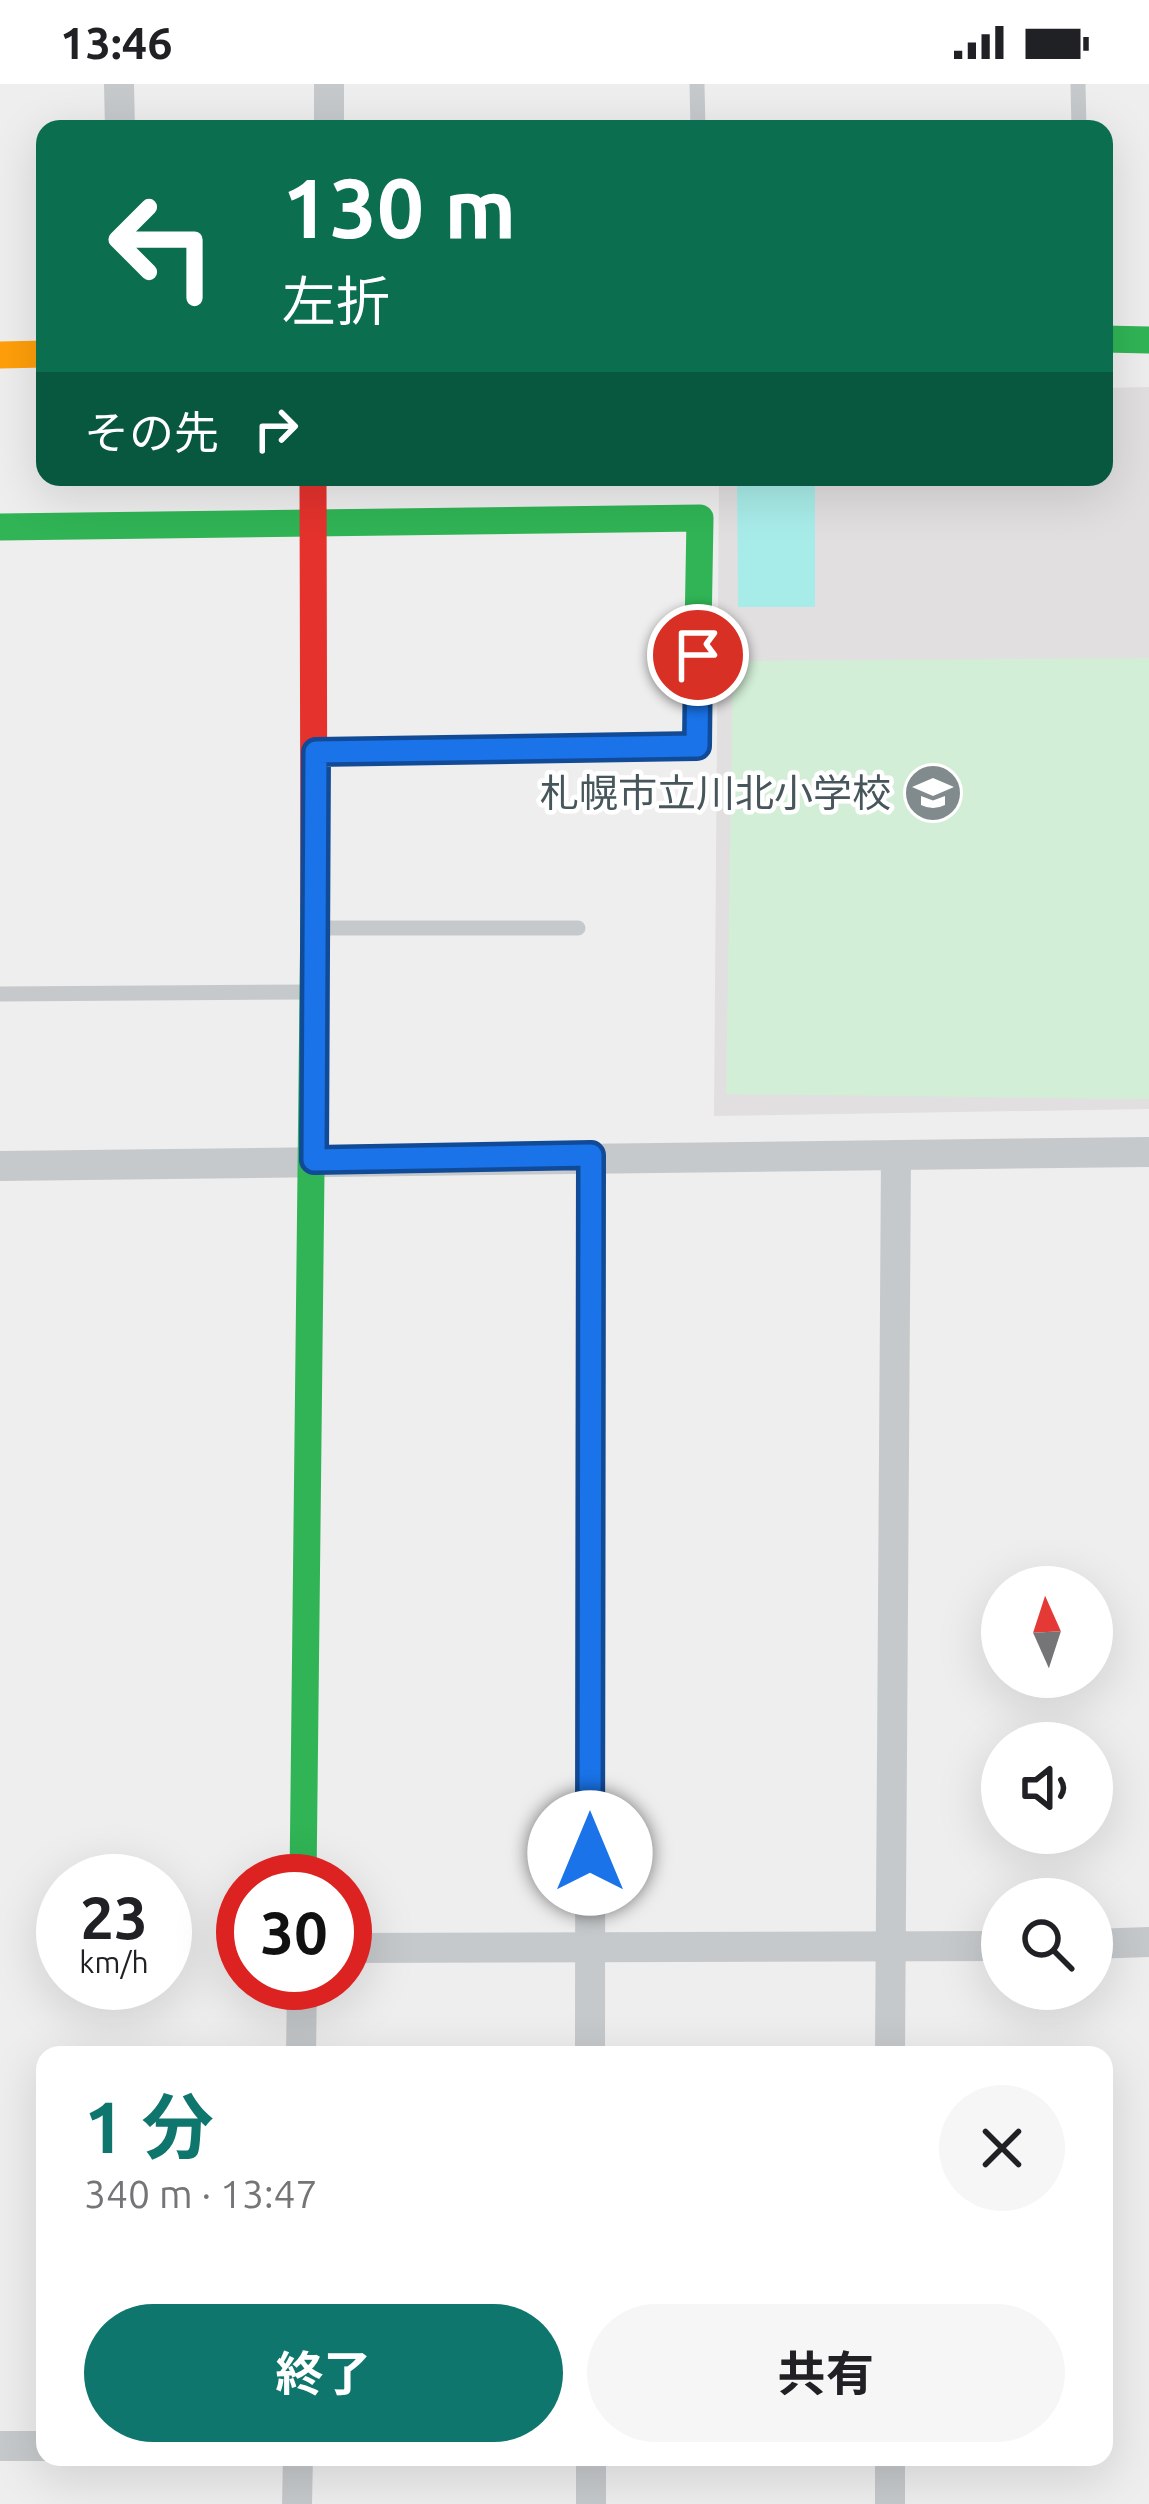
<!DOCTYPE html>
<html lang="ja">
<head>
<meta charset="utf-8">
<style>
  body { margin:0; font-family:Ubuntu,"Noto Sans JP",sans-serif; background:#f6f6f6; color:#202124; height:100vh; display:flex; flex-direction:column; font-size:45px; white-space:nowrap }
  * { box-sizing:border-box; margin:0 }
  p { font-size:39px; color:#757577 }
  .icon { flex:none; width:66px; height:66px; fill:none; stroke:currentColor; stroke-width:2; stroke-linecap:round; stroke-linejoin:round }
  .map { position:relative; flex:1; overflow:hidden }
  .sheet { position:absolute; left:36px; top:1962px; width:1077px; height:420px; display:flex; flex-direction:column; background:#fff; border-radius:24px; box-shadow:0 12px 48px #0002 }
  .sheet>* { flex:none }
  .guide { position:absolute; left:36px; top:36px; width:1077px; height:366px; border-radius:24px; box-shadow:0 12px 48px #0002; background:#0b6e4f; color:#fff; overflow:hidden }
  .needle { width:78px; rotate:357deg }
  .controls { position:absolute; left:981px; top:1482px; display:grid; gap:24px }
  .controls a { display:grid; place-items:center; width:132px; height:132px; border-radius:50%; background:#fff; box-shadow:0 12px 48px #0002; font-size:60px }
  .speed { position:absolute; left:36px; top:1770px; display:flex; gap:24px; font-size:60px; font-weight:700; text-align:center }
  .speed>* { display:grid; place-content:center; width:156px; height:156px; border-radius:50%; background:#fff; box-shadow:0 12px 48px #0002; line-height:1 }
  .speed small { font-size:30px; font-weight:400 }
  .speed .limit { border:18px solid #d22; background:#fff; color:#111 }
  .pin { position:absolute; display:grid; place-items:center; width:102px; height:102px; color:#fff; margin:-51px; border:6px solid #fff; border-radius:50%; box-shadow:0 3px 12px #0007 }
  .me { position:absolute; width:132px; margin:-66px; rotate:0deg; stroke-linejoin:round; filter:drop-shadow(0 0 9px #0008) }
  .turn { display:flex; align-items:center; gap:42px; height:252px; padding:0 48px; font-size:54px }
  .turn .icon { width:156px; height:156px; stroke-width:2.5 }
  .turn b { display:block; font-size:84px; line-height:102px }
  .then { display:flex; align-items:center; height:114px; padding:0 48px; background:#0003; gap:24px; font-size:45px }
  .round { display:grid; place-items:center; flex:none; width:126px; height:126px; border-radius:63px; background:#f6f6f6 }
  .summary { display:flex; align-items:center; justify-content:space-between; height:204px; padding:0 48px }
  h1 { font-size:72px; font-weight:700; line-height:90px; color:#0f766e }
  .button { display:flex; gap:24px; margin-top:auto; padding:24px 48px }
  .button a { flex:1; height:138px; border-radius:72px; background:#0f766e; color:#fff; font-size:48px; font-weight:700; line-height:138px; text-align:center }
  .button a+a { background:#f6f6f6; color:#202124 }
  .status { display:flex; justify-content:space-between; align-items:center; height:84px; padding:0 60px; background:#fff; direction:ltr }
  .status svg { height:33px; fill:currentColor }
  .map>svg:first-child { display:block }
  .education { fill:#e1dfe0 }
  .green { fill:#d2eed6 }
  .water { fill:#a8ece9 }
  .lines { fill:none; stroke-linecap:round; stroke-linejoin:round }
  .lane { stroke:#c6c9cb; stroke-width:15 }
  .street { stroke:#c6c9cb; stroke-width:30 }
  .fast { stroke:#30b455; stroke-width:27 }
  .slow { stroke:#ff9f0a; stroke-width:27 }
  .jam { stroke:#e5322d; stroke-width:27 }
  .route-casing { stroke:#114b97; stroke-width:30 }
  .route { stroke:#1a73e8; stroke-width:21 }
  .labels { text-anchor:middle; stroke-width:9; stroke-linejoin:round; paint-order:stroke }
  .poi-label { font-size:39px; fill:#46565b; stroke:#fff; text-anchor:end }
</style>
</head>
<body>
<div class="status"><b>13:46</b><svg viewBox="0 0 49 12"><path d="M0 12V9h3v3zM5 12V6h3v6zM10 12V3h3v9zM15 12V0h3v12zM26 1h20v11H26zM47 4h2v5h-2z"/></svg></div>
<div class="map">
<svg width="1149" height="2420" viewBox="0 0 1149 2420">
  <rect width="100%" height="100%" fill="#efeeee"/>
  <path class="education" d="M1149 303V1025L714 1032 719 393H1104V304Z"/>
  <path class="green" d="M1149 574V1015L726 1010 733 577Z"/>
  <path class="water" d="M737 393H815V523H738Z"/>
  <g class="lines">
    <g class="lane">
      <path d="M697 0 698 45"/>
      <path d="M1078 0 1079 45"/>
      <path d="M318 844H578"/>
      <path d="M0 910 312 908"/>
    </g>
    <g class="street">
      <path d="M119 0 120 45"/>
      <path d="M329 0V45"/>
      <path d="M0 1082 1149 1068"/>
      <path d="M1092 1860 1149 1858"/>
      <path d="M345 1864 1002 1862"/>
      <path d="M301 1971 302 1899"/>
      <path d="M590 1971 591 1071"/>
      <path d="M890 1971 896 1071"/>
      <path d="M0 2362H45"/>
      <path d="M591 2373V2420"/>
      <path d="M297 2420 298 2373"/>
      <path d="M890 2420V2373"/>
    </g>
    <g class="fast">
      <path d="M1104 255 1149 256"/>
      <path d="M0 443 700 434 696 662H673"/>
      <path d="M303 1797 314 823"/>
    </g>
    <g class="slow">
      <path d="M0 271 45 270"/>
      <path d="M315 668 673 662"/>
    </g>
    <path class="jam" d="M313 393 314 823"/>
  </g>
  <g class="lines">
    <defs>
      <path id="route" d="M590 1769 591 1071 314 1076 316 668 697 662 698 571"/>
    </defs>
    <use href="#route" class="route-casing"/>
    <use href="#route" class="route"/>
  </g>
  <defs>
    <symbol id="school-disc" viewBox="-11 -11 22 22"><circle r="9.5" fill="#818b8e" stroke="#fff"/><path d="M0-5L7-2L0 1L-7-2ZM-4 1L0 2.5L4 1V4Q0 6-4 4Z" fill="#fff"/></symbol>
  </defs>
  <g fill-rule="evenodd">
    <use href="#school-disc" x="900" y="676" width="66" height="66"/>
  </g>
  <g class="labels">
    <g class="poi-label">
      <text x="891" y="723">札幌市立川北小学校</text>
    </g>
  </g>
</svg>
<div class="controls">
<a><svg class="needle" viewBox="-14 -14 28 28"><path d="M0-13l5 13h-10z" fill="#e53935"/><path d="M0 13l5-13h-10z" fill="#757577"/></svg></a>
<a><svg class="icon" aria-label="sound" viewBox="0 0 24 24"><path d="M4 9h4l5-4v14l-5-4H4zM17 9q2 3 0 6"/></svg></a>
<a><svg class="icon" aria-label="search" viewBox="0 0 24 24"><circle cx="10" cy="10" r="6"/><path d="M15 15l6 6"/></svg></a>
</div>
<div class="speed"><div>23<small>km/h</small></div><div class="limit">30</div></div>
<div class="pin" style="left:698px;top:571px;background:#d93025"><svg class="icon" aria-label="arrive" viewBox="0 0 24 24"><path d="M6 21V4h12l-3 4 3 4H6"/></svg></div>
<svg class="me" style="left:590px;top:1769px" viewBox="-20 -20 40 40"><circle r="19" fill="#fff"/><path d="M0-13L10 11 0 6-10 11z" fill="#1a73e8"/></svg>
<div class="guide">
<div class="turn"><svg class="icon" aria-label="left" viewBox="0 0 24 24"><path d="M17 20v-9H6M10 6l-5 5 5 5"/></svg><div><b>130 m</b>左折</div></div>
<div class="then">その先<svg class="icon" aria-label="right" viewBox="0 0 24 24"><path d="M7 20v-9h11M14 6l5 5-5 5"/></svg></div>
</div>
<section class="sheet">
<div class="summary"><div><h1>1 分</h1><p>340 m · 13:47</p></div><a class="round"><svg class="icon" aria-label="close" viewBox="0 0 24 24"><path d="M6 6l12 12M18 6L6 18"/></svg></a></div>
<div class="button"><a>終了</a><a>共有</a></div>
</section>
</div>
</body>
</html>
